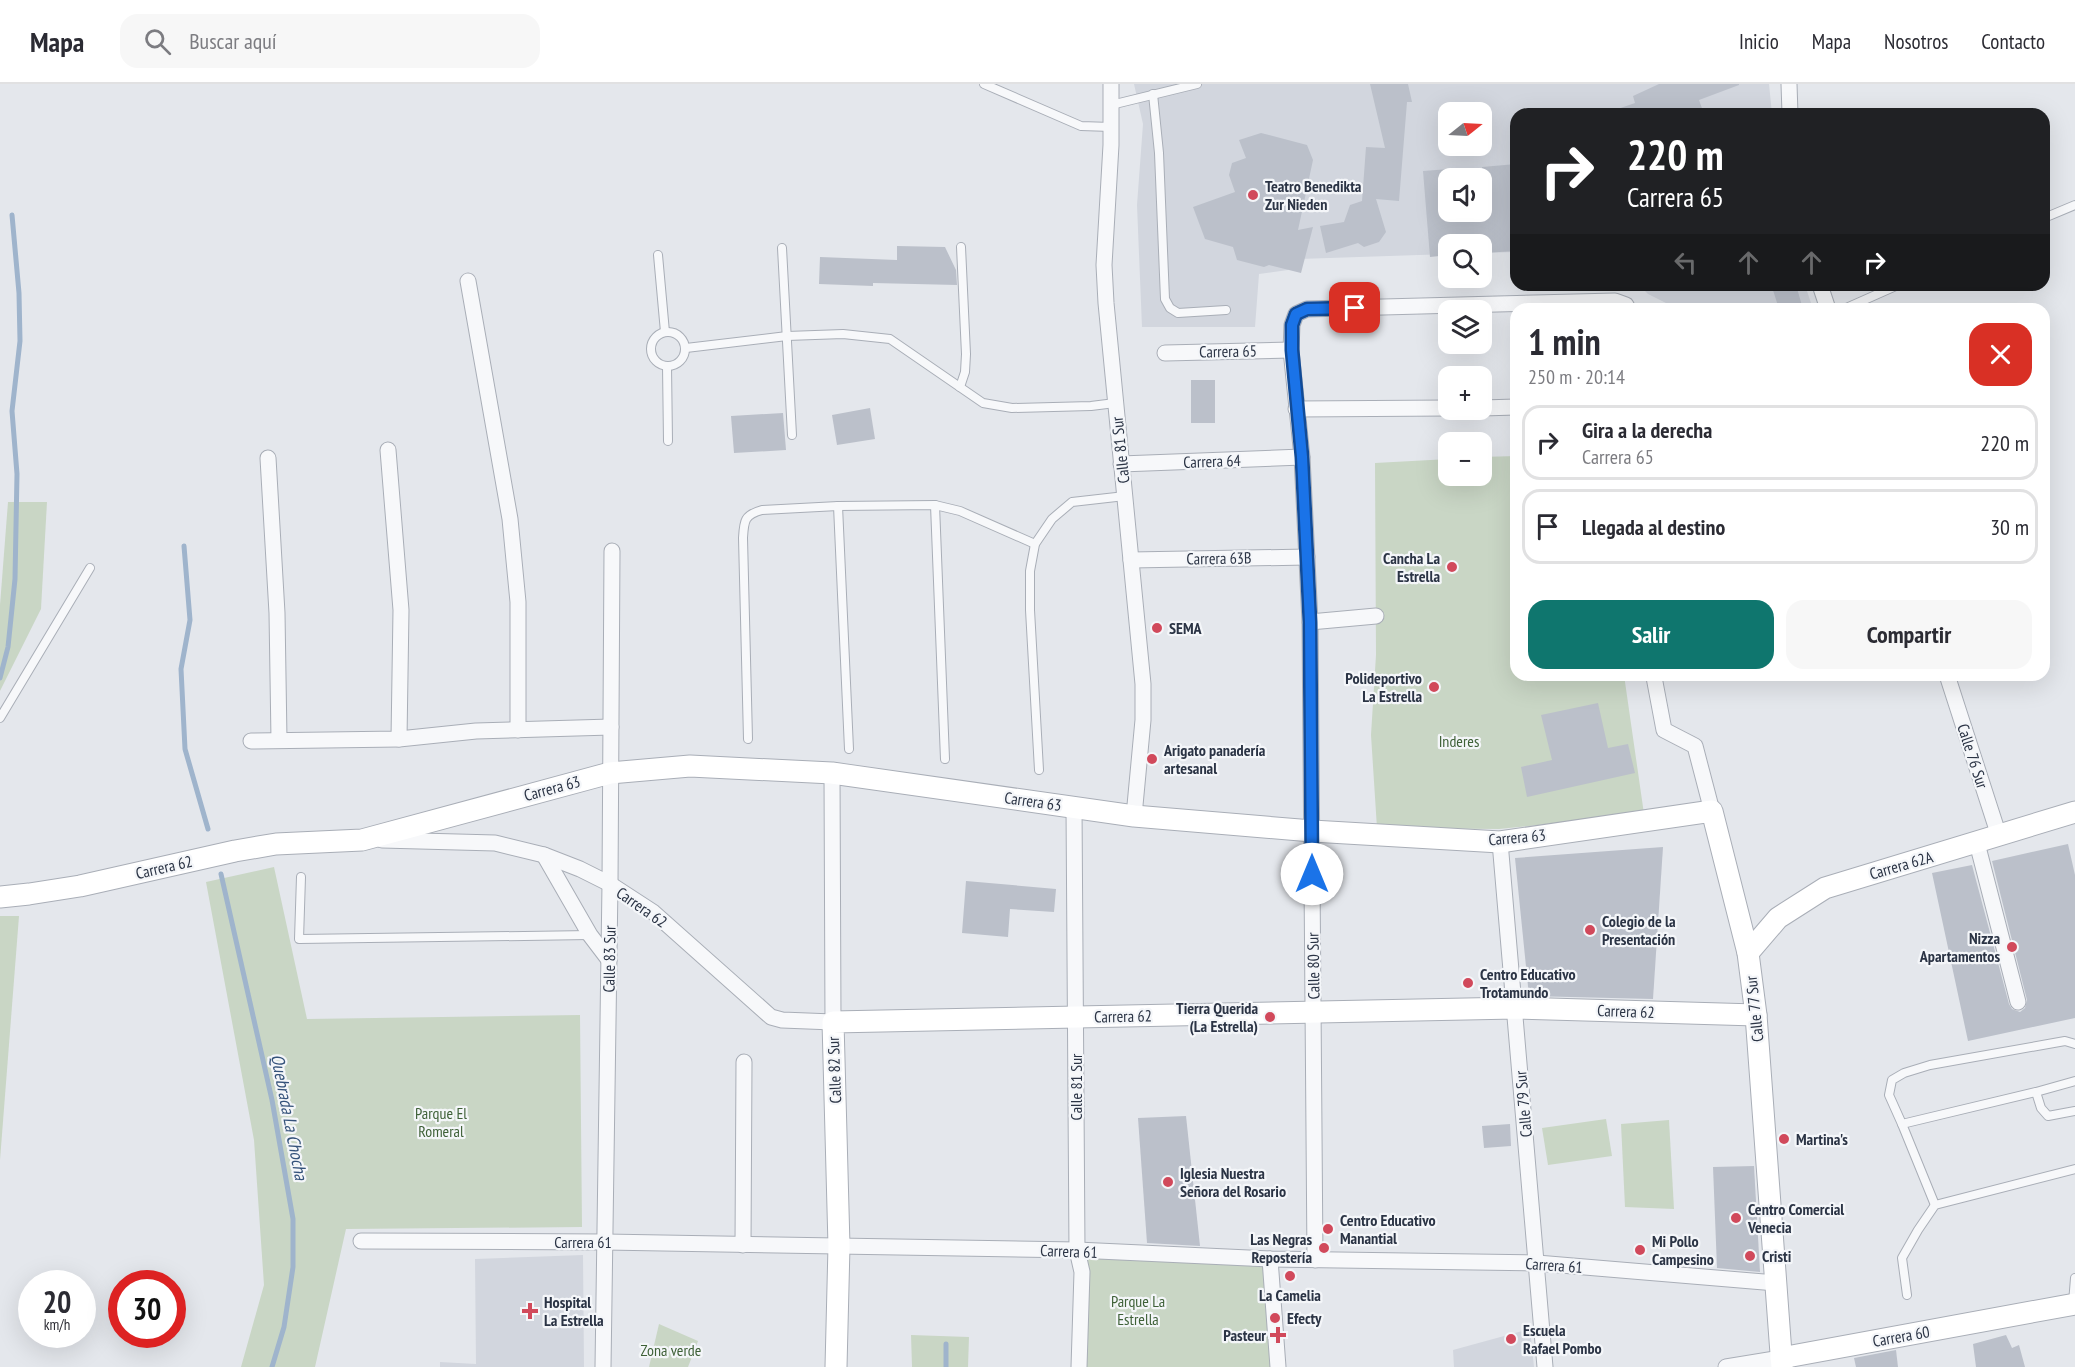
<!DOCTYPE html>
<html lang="es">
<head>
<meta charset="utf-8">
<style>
  body { margin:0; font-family:"PT Sans Narrow",sans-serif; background:#f7f7f7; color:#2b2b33; height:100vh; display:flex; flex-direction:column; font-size:22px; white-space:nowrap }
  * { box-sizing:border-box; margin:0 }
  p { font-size:20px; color:#7c7c81 }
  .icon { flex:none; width:33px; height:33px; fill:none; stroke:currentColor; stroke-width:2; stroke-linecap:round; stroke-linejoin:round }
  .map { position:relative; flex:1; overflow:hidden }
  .side { position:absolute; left:1510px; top:219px; width:540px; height:378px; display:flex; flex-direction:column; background:#fff; border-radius:18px; box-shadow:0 6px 24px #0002 }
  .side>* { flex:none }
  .guide { position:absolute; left:1510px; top:24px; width:540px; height:183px; border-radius:18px; box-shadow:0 6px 24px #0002; background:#202124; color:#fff; overflow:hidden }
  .needle { width:39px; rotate:72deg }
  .controls { position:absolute; left:1438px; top:18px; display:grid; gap:12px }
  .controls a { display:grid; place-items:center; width:54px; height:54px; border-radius:12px; background:#fff; box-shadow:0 6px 24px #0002; font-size:30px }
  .speed { position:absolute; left:18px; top:1186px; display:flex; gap:12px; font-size:30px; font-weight:700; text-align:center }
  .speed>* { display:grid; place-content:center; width:78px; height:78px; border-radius:50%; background:#fff; box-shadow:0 6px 24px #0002; line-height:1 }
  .speed small { font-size:15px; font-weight:400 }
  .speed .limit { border:9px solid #d22; background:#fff; color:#111 }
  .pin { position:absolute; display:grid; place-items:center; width:51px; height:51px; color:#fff; margin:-26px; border-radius:12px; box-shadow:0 3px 9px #0006 }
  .me { position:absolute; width:66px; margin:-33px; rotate:0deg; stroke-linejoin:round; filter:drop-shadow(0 0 4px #0008) }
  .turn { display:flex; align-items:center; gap:21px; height:126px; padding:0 18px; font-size:27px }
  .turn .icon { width:78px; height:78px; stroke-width:2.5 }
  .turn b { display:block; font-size:42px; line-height:51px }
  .lanes { display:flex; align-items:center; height:57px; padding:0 18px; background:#0003; justify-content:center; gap:30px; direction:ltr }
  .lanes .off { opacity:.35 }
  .round { display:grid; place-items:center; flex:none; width:63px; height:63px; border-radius:18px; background:#f7f7f7 }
  .overview { display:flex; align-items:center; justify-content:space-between; height:102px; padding:0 18px }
  h1 { font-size:36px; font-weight:800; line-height:45px }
  .primary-button { display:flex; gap:12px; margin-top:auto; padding:12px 18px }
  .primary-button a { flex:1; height:69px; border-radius:18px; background:#0f766e; color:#fff; font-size:24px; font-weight:800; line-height:69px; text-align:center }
  .primary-button a+a { background:#f7f7f7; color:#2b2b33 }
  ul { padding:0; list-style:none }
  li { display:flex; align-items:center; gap:18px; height:75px; margin:0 12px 9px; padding:0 6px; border:3px solid #e1e1e2; border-radius:18px }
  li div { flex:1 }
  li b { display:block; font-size:22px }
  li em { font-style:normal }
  header { display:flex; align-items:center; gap:36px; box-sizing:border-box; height:84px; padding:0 30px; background:#fff; border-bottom:2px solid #e1e1e2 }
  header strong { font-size:28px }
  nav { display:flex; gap:33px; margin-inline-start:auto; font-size:21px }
  .search { width:420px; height:54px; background:#f7f7f7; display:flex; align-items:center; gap:15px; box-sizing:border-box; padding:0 21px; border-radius:18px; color:#7c7c81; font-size:22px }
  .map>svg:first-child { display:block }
  .built { fill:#d2d6de; fill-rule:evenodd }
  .green { fill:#c9d6c5 }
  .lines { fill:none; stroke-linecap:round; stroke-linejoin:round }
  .stream { stroke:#9fb4cc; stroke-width:5 }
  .building { fill:#bbc0ca }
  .lane-casing { stroke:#a9aeb7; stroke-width:10 }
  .street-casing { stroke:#a9aeb7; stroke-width:17 }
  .secondary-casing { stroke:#a9aeb7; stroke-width:23 }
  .lane { stroke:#f7f8fa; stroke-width:8 }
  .street { stroke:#f7f8fa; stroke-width:15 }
  .secondary { stroke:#fff; stroke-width:21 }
  .route-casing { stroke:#114b97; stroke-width:15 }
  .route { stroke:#1a73e8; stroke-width:10 }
  .poi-dot { fill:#d1495b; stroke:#f4f6f9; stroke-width:2 }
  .labels { text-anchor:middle; stroke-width:4.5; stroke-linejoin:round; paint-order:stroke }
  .poi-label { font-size:16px; font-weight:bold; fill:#2b3445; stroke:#f4f6f9; text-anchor:start }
  .street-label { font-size:16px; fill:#2b3445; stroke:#f4f6f9 }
  .park-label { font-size:16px; fill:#3f6138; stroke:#f4f6f9 }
  .water-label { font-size:18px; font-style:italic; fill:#34527a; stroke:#f4f6f9 }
</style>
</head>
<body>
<header>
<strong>Mapa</strong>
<div class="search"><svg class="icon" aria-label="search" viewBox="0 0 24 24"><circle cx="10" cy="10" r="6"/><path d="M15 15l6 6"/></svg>Buscar aquí</div>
<nav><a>Inicio</a><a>Mapa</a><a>Nosotros</a><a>Contacto</a></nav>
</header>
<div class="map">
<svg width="2075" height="1283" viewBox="0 0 2075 1283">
  <rect width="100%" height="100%" fill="#e4e7ec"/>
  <g class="built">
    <path d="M1134 0H1769L1772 30H1516V168L1482 169V160H1449V170L1299 175 1289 178 1288 186 1259 190 1255 243H1142L1137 121 1143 40ZM1449 28H1482V62H1449ZM1449 94H1482V128H1449Z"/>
    <path d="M1639 201H1805L1813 225H1678L1648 210Z"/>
    <path d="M583 1171 584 1283H440V1278L476 1280 475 1175Z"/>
    <path d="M1530 1245 1534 1283H1454L1453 1266Z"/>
  </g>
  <g class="green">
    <path d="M1516 372V591H1624L1644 730 1499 745 1377 744 1371 651 1376 571 1375 379 1449 375V392H1482V373Z"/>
    <path d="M8 418H47L41 525 0 607V521Z"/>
    <path d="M274 783 307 935 580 931 582 1143 346 1145 315 1283H241L264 1201 254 1056 206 798Z"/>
    <path d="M0 832H19L0 1076Z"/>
    <path d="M1606 1035 1612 1072 1548 1081 1542 1044Z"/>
    <path d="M1669 1036 1674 1125 1625 1123 1621 1040Z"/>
    <path d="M1077 1166 1270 1175 1278 1283H1079Z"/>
    <path d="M659 1240 698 1257 688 1283H649Z"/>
    <path d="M911 1251 969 1253 968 1283H912Z"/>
  </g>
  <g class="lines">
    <g class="stream">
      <path d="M184 462 190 536 181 585 185 665 208 745"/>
      <path d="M0 594 8 563 15 495 17 390 12 327 20 257 19 209 12 131"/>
      <path d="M221 790 272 1016 293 1135V1183L284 1243 272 1283"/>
      <path d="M946 1283V1260"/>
    </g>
  </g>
  <g class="building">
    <path d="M1370 0H1408L1412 18H1407L1399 117 1376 115 1386 148 1379 158 1364 163 1358 159 1326 169 1320 142 1344 138 1350 121 1362 117 1366 63 1385 64Z"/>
    <path d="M1659 0H1739V1L1699 16 1704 30H1609V28L1635 19 1633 12Z"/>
    <path d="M1261 49 1307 61 1313 76 1298 146 1313 143 1301 189 1269 181 1264 183 1237 176 1233 163 1205 155 1193 123 1235 108 1229 91 1232 79 1246 74 1239 56Z"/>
    <path d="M1516 80V167L1482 169V160H1449V171L1430 173 1423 87 1449 85V128H1482V83Z"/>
    <path d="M897 162 945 163 956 186 957 201 873 199V202L819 200 820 173 897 176Z"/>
    <path d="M1780 201H1796L1803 225H1779L1772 203Z"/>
    <rect x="1191" y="296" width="24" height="43"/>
    <path d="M870 324 875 355 837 361 832 331Z"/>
    <path d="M783 329 786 366 734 369 731 332Z"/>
    <path d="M1598 619 1608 664 1628 660 1635 689 1527 713 1521 683 1552 676 1541 631Z"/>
    <path d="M2068 760 2075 791V934L1968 957 1932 789 1972 781 2009 920 2012 925 2020 928 2025 924 2027 916 1992 777Z"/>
    <path d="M1663 763 1653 915 1529 912 1515 774Z"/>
    <path d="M966 797 1056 805 1054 828 1010 825 1008 853 962 849Z"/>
    <path d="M1186 1032 1200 1162 1147 1159 1138 1034Z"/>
    <path d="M1510 1040 1511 1062 1484 1064 1482 1042Z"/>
    <path d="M1754 1082 1760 1188 1717 1184 1713 1083Z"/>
    <path d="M2006 1251 2012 1264 2019 1261 2025 1283H1976L1973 1260Z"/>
    <path d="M1896 1266 1898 1283H1856L1854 1274Z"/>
  </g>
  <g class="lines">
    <defs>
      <g id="lane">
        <path d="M984 0 1081 42 1111 43"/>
        <path d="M1153 10 1159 69 1165 215 1170 224 1178 229 1226 226"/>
        <path d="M1111 21 1197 0"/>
        <path d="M2044 134 2075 121"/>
        <path d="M782 164 792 351"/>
        <path d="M658 171 665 248"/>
        <path d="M1844 225 1898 201"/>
        <circle cx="668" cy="265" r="17"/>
        <path d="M686 264 787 252 843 250 890 255 983 319 1012 324 1091 322 1115 319"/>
        <path d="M667 282 668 357"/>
        <path d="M960 303 965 288 966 270 961 163"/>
        <path d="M935 421 945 675"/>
        <path d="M838 422 849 665"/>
        <path d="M0 634 90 484"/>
        <path d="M748 655 743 454C744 437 744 431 762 426L838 422 935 421 960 427 1035 460"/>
        <path d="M1039 686 1030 526V487L1035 460 1052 435 1072 418 1125 412"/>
        <path d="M301 793 299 855 590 851"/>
        <path d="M2075 997 2036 1008 2041 1024 2048 1032 2075 1027"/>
        <path d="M1902 1040 1889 1011 1892 996 1904 989 1930 981 2065 957 2075 960"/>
        <path d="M1935 1121 1902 1040 2036 1008"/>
        <path d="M1907 1211 1902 1174 1918 1146 1935 1121 2075 1085"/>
        <path d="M2073 1219 2075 1194"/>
      </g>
      <g id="street">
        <path d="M1111 0V61L1104 181 1106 219 1143 600V636L1134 732"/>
        <path d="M1789 0 1790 30"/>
        <path d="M468 197 510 435 518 518V646"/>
        <path d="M1820 201 1828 225"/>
        <path d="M1165 269 1291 266"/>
        <path d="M1482 324 1516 323"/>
        <path d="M1296 325 1449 324"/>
        <path d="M388 366 401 526 399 655"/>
        <path d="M268 374 277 529 279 656"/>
        <path d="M1121 380 1302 373"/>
        <path d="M1131 476 1307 473"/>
        <path d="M1310 538 1376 532"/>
        <path d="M1947 591 1999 752"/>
        <path d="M1654 593 1664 646 1695 662 1712 727"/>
        <path d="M251 657 399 655 476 647 611 643"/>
        <path d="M1074 723 1077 1166 1082 1188 1079 1283"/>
        <path d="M382 756 495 759 544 771 580 785 610 800 653 828 771 933 782 936 833 938 832 689"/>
        <path d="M1500 758 1545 1283"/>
        <path d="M1977 759 2018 918"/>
        <path d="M544 771 590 851 609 876"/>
        <path d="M361 1157 605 1158 1077 1166 1270 1175 1537 1179 1776 1199"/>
        <path d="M743 1161 744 978"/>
        <path d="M1270 1175 1278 1283"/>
        <path d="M1315 1176 1310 538 1302 373 1291 266 1292 241 1296 230 1307 225 1615 217 1626 221 1628 225"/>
        <path d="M603 1283 610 800 612 467"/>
        <path d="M1726 1283 1781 1274"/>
      </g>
      <g id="secondary">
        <path d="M0 813 29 810 80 802 235 767 276 760 362 756 610 689 690 682 832 689 1134 732 1312 747 1500 758 1712 727 1748 869 1756 931 1782 1283"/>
        <path d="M1748 869 1778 834 1825 804 2075 728"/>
        <path d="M1781 1274 2075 1220"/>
        <path d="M836 1283 839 1162 833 938 1515 924 1756 931"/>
      </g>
    </defs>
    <use href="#lane" class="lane-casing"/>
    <use href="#street" class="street-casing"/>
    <use href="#secondary" class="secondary-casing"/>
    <use href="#lane" class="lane"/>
    <use href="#street" class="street"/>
    <use href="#secondary" class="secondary"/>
  </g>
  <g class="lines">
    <defs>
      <path id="route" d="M1312 790 1310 538 1302 373 1292 266V241L1296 230 1307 225 1355 224"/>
    </defs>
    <use href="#route" class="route-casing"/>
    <use href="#route" class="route"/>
  </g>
  <g class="poi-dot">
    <circle cx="1253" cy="111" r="6"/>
    <circle cx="1452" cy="483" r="6"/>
    <circle cx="1157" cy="544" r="6"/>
    <circle cx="1434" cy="603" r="6"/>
    <circle cx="1152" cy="675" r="6"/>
    <circle cx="1590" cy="846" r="6"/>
    <circle cx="2012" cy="863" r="6"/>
    <circle cx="1468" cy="899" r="6"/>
    <circle cx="1270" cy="933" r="6"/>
    <circle cx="1784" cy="1055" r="6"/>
    <circle cx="1168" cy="1098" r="6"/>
    <circle cx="1736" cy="1134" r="6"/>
    <circle cx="1328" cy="1145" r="6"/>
    <circle cx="1324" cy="1164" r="6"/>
    <circle cx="1640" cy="1166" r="6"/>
    <circle cx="1750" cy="1172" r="6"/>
    <circle cx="1290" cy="1192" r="6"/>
    <path d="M527 1218h6v6h6v6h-6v6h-6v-6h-6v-6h6z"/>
    <circle cx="1275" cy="1234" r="6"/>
    <path d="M1275 1242h6v6h6v6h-6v6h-6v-6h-6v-6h6z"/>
    <circle cx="1511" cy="1255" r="6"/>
  </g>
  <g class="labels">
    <g class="poi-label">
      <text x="1265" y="108">Teatro Benedikta<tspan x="1265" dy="18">Zur Nieden</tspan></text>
      <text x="1440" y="480" text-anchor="end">Cancha La<tspan x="1440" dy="18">Estrella</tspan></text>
      <text x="1169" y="550">SEMA</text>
      <text x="1422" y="600" text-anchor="end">Polideportivo<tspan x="1422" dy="18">La Estrella</tspan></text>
      <text x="1164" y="672">Arigato panadería<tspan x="1164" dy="18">artesanal</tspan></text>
      <text x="1602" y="843">Colegio de la<tspan x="1602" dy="18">Presentación</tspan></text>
      <text x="2000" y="860" text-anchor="end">Nizza<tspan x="2000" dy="18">Apartamentos</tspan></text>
      <text x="1480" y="896">Centro Educativo<tspan x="1480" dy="18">Trotamundo</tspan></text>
      <text x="1258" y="930" text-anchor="end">Tierra Querida<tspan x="1258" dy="18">(La Estrella)</tspan></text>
      <text x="1796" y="1061">Martina's</text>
      <text x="1180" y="1095">Iglesia Nuestra<tspan x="1180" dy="18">Señora del Rosario</tspan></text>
      <text x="1748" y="1131">Centro Comercial<tspan x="1748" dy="18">Venecia</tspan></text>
      <text x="1340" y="1142">Centro Educativo<tspan x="1340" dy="18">Manantial</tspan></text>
      <text x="1312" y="1161" text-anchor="end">Las Negras<tspan x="1312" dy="18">Repostería</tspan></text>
      <text x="1652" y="1163">Mi Pollo<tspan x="1652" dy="18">Campesino</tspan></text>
      <text x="1762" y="1178">Cristi</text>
      <text x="1290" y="1217" text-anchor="middle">La Camelia</text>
      <text x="544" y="1224">Hospital<tspan x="544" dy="18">La Estrella</tspan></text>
      <text x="1287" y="1240">Efecty</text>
      <text x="1523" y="1252">Escuela<tspan x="1523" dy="18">Rafael Pombo</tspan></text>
      <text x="1266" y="1257" text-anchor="end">Pasteur</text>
    </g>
    <g class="street-label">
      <text transform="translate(1228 267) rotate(-1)" y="6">Carrera 65</text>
      <text transform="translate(1120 366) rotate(-96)" y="6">Calle 81 Sur</text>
      <text transform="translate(1212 377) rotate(-2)" y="6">Carrera 64</text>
      <text transform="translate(1219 474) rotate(-1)" y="6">Carrera 63B</text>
      <text transform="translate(1973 672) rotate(72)" y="6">Calle 76 Sur</text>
      <text transform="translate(552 704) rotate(-15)" y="6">Carrera 63</text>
      <text transform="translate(1033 717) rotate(8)" y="6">Carrera 63</text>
      <text transform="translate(1517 753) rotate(-5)" y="6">Carrera 63</text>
      <text transform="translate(1901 781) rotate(-16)" y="6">Carrera 62A</text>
      <text transform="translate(164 783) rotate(-13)" y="6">Carrera 62</text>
      <text transform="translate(642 823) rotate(35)" y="6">Carrera 62</text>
      <text transform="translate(609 875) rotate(-89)" y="6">Calle 83 Sur</text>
      <text transform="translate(1313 882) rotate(-91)" y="6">Calle 80 Sur</text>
      <text transform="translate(1754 925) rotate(-96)" y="6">Calle 77 Sur</text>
      <text transform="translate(1626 927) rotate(2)" y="6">Carrera 62</text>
      <text transform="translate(1123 932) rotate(-1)" y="6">Carrera 62</text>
      <text transform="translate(834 986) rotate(-92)" y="6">Calle 82 Sur</text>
      <text transform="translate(1076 1003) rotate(-90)" y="6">Calle 81 Sur</text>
      <text transform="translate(1523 1020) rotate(-95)" y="6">Calle 79 Sur</text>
      <text x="583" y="1164">Carrera 61</text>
      <text transform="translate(1069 1167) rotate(2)" y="6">Carrera 61</text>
      <text transform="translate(1554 1181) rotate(4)" y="6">Carrera 61</text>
      <text transform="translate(1901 1252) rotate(-10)" y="6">Carrera 60</text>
    </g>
    <g class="park-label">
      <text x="1459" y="663">Inderes</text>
      <text x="441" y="1035">Parque El<tspan x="441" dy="18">Romeral</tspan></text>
      <text x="1138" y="1223">Parque La<tspan x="1138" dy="18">Estrella</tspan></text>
      <text x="671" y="1272">Zona verde</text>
    </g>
    <g class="water-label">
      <text transform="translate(289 1033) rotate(79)" y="6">Quebrada La Chocha</text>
    </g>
  </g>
</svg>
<div class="controls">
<a><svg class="needle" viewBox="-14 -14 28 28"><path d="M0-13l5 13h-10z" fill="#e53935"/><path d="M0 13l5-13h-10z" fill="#7c7c81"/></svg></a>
<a><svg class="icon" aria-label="sound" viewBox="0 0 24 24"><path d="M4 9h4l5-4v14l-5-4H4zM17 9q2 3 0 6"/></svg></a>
<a><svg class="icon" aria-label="search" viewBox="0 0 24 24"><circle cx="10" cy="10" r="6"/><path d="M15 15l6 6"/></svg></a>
<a><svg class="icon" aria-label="layers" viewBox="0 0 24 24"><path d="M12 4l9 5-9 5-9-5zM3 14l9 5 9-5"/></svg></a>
<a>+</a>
<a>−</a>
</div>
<div class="speed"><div>20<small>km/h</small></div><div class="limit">30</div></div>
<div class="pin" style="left:1355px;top:224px;background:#d93025"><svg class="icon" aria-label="arrive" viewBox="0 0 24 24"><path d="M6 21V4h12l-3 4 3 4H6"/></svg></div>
<svg class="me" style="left:1312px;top:790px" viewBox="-20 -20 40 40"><circle r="19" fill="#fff"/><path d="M0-13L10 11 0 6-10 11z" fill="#1a73e8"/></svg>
<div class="guide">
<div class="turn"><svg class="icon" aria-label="right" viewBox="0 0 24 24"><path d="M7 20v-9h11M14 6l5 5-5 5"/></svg><div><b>220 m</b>Carrera 65</div></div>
<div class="lanes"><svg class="icon off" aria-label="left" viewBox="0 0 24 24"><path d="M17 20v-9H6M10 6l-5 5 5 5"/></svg><svg class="icon off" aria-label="ahead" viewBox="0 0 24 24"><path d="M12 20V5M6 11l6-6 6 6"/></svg><svg class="icon off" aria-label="ahead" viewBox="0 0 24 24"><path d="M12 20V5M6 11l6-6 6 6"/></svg><svg class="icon" aria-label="right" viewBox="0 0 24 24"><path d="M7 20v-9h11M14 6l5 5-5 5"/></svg></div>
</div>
<section class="side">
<div class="overview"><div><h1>1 min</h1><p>250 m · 20:14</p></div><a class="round" style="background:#d93025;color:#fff"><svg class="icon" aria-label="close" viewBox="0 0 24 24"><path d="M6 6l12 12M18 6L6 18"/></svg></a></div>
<ul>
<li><svg class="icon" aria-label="right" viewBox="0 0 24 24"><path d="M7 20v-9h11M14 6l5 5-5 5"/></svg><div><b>Gira a la derecha</b><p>Carrera 65</p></div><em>220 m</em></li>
<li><svg class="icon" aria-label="arrive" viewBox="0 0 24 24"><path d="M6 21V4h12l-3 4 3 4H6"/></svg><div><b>Llegada al destino</b></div><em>30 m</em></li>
</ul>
<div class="primary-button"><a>Salir</a><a>Compartir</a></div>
</section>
</div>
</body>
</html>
